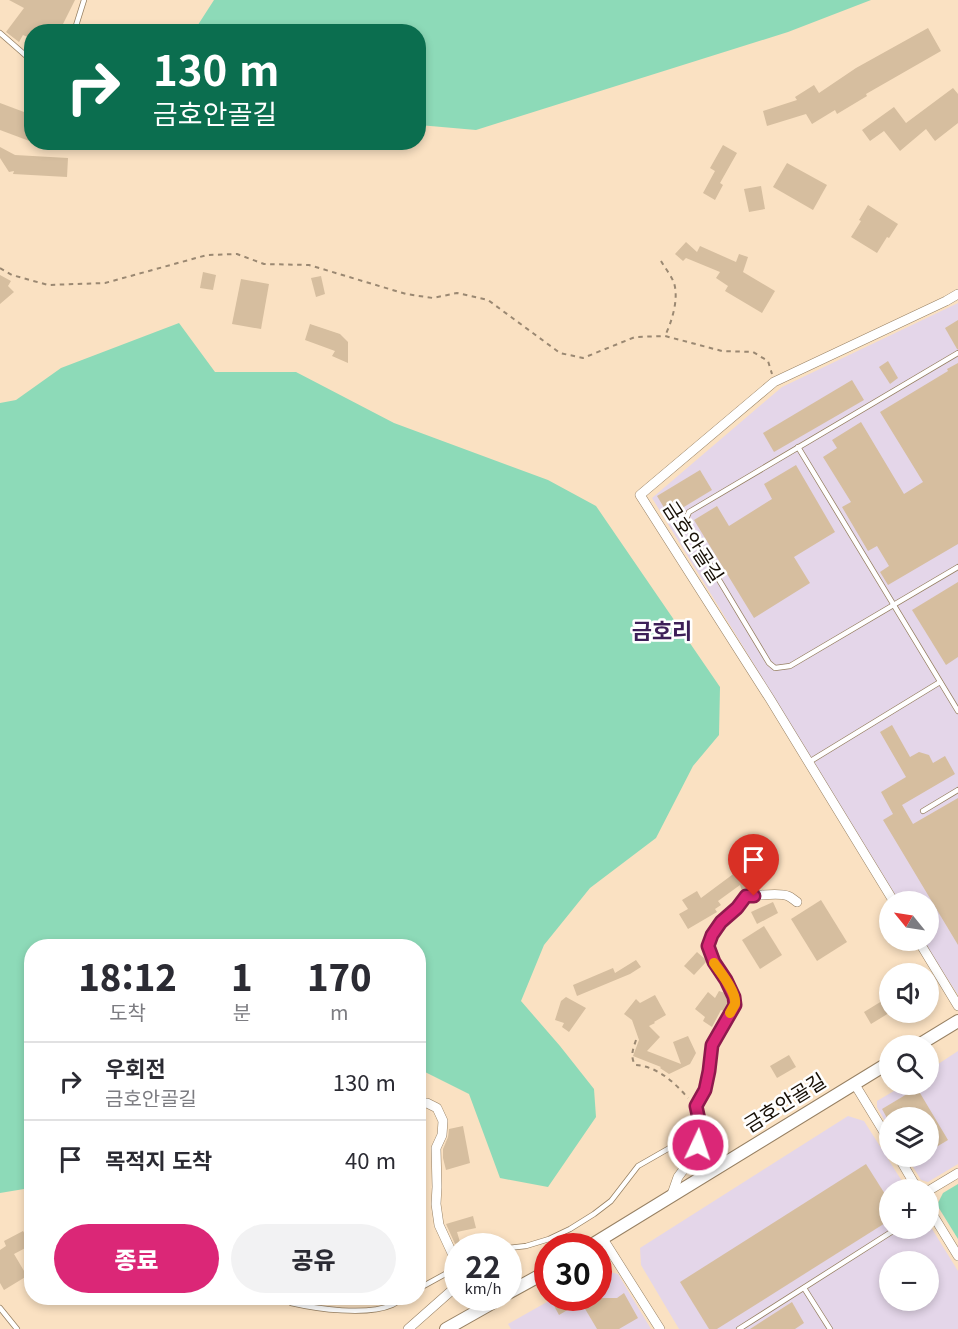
<!DOCTYPE html>
<html lang="ko">
<head>
<meta charset="utf-8">
<style>
  body { margin:0; font-family:Georgia,"Noto Sans KR",serif; background:#f2f2f3; color:#2b2b33; height:100vh; display:flex; flex-direction:column; font-size:22px; white-space:nowrap }
  * { box-sizing:border-box; margin:0 }
  p { font-size:20px; color:#7c7c81 }
  .icon { flex:none; width:33px; height:33px; fill:none; stroke:currentColor; stroke-width:2; stroke-linecap:round; stroke-linejoin:round }
  .map { position:relative; flex:1; overflow:hidden }
  .drawer { position:absolute; left:24px; top:939px; width:402px; height:366px; display:flex; flex-direction:column; background:#fff; border-radius:24px; box-shadow:0 3px 9px #0003 }
  .drawer>* { flex:none }
  .top-card { position:absolute; left:24px; top:24px; width:402px; height:126px; border-radius:24px; box-shadow:0 3px 9px #0003; background:#0b6e4f; color:#fff; overflow:hidden }
  .needle { width:39px; rotate:300deg }
  .fabs { position:absolute; left:879px; top:891px; display:grid; gap:12px }
  .fabs a { display:grid; place-items:center; width:60px; height:60px; border-radius:50%; background:#fff; box-shadow:0 3px 9px #0003; font-size:30px }
  .speed { position:absolute; left:444px; top:1233px; display:flex; gap:12px; font-size:30px; font-weight:700; text-align:center }
  .speed>* { display:grid; place-content:center; width:78px; height:78px; border-radius:50%; background:#fff; box-shadow:0 3px 9px #0003; line-height:1 }
  .speed small { font-size:15px; font-weight:400 }
  .speed .limit { border:9px solid #d22; background:#fff; color:#111 }
  .pin { position:absolute; display:grid; place-items:center; width:51px; height:51px; color:#fff; margin:-62px -26px; border-radius:50% 50% 50% 0; rotate:-45deg; box-shadow:0 0 6px #0007 }
  .pin .icon { rotate:45deg }
  .me { position:absolute; width:66px; margin:-33px; rotate:3deg; stroke-linejoin:round; filter:drop-shadow(0 0 4px #0008) }
  .turn { display:flex; align-items:center; gap:21px; height:126px; padding:0 30px; font-size:27px }
  .turn .icon { width:78px; height:78px; stroke-width:2.5 }
  .turn b { display:block; font-size:42px; line-height:51px }
  .eta { display:flex; justify-content:space-evenly; align-items:center; height:102px; text-align:center }
  .eta b { font-size:36px; font-weight:800; line-height:42px }
  .action { display:flex; gap:12px; margin-top:auto; padding:12px 30px }
  .action a { flex:1; height:69px; border-radius:36px; background:#db2777; color:#fff; font-size:24px; font-weight:800; line-height:69px; text-align:center }
  .action a+a { background:#f2f2f3; color:#2b2b33 }
  ul { padding:0; list-style:none }
  li { display:flex; align-items:center; gap:18px; height:78px; padding:0 30px; border-top:2px solid #e1e1e2 }
  li div { flex:1 }
  li b { display:block; font-size:22px }
  li em { font-style:normal }
  .map>svg:first-child { display:block }
  .industrial { fill:#e4d6e9; fill-rule:evenodd }
  .green { fill:#8ddab8 }
  .building { fill:#d6be9f }
  .lines { fill:none; stroke-linecap:round; stroke-linejoin:round }
  .lane-casing { stroke:#978063; stroke-width:6 }
  .street-casing { stroke:#978063; stroke-width:10 }
  .secondary-casing { stroke:#978063; stroke-width:14 }
  .path { stroke:#9a8872; stroke-width:2; stroke-dasharray:4.5 4.5; stroke-linecap:butt }
  .lane { stroke:#fff; stroke-width:4.5 }
  .street { stroke:#fff; stroke-width:9 }
  .secondary { stroke:#fff; stroke-width:12 }
  .route-casing { stroke:#8e194d; stroke-width:15 }
  .route { stroke:#db2777; stroke-width:10 }
  .slow { stroke:#f59e0b; stroke-width:10 }
  .labels { text-anchor:middle; stroke-width:5; stroke-linejoin:round; paint-order:stroke }
  .street-label { font-size:20px; fill:#170f05; stroke:#fff }
  .quarter-label { font-size:22px; font-weight:bold; fill:#3d1f58; stroke:#fff }
</style>
</head>
<body>
<div class="map">
<svg width="958" height="1329" viewBox="0 0 958 1329">
  <rect width="100%" height="100%" fill="#fae1c2"/>
  <g class="industrial">
    <path d="M958 303V995L923 941 928 940V902L899 901 652 498 782 387Z"/>
    <path d="M958 1051V1164L928 1182 921 1180 907 1157 928 1156V1118H890L889 1128 877 1107V1101L904 1085 928 1084 929 1070Z"/>
    <path d="M848 1116 864 1121 907 1189 890 1190V1228H928L929 1224 958 1271V1329H679L641 1265 640 1248ZM890 1262H928V1300H890Z"/>
    <path d="M602 1270 618 1274 651 1329H511L508 1324 554 1298H598L599 1272Z"/>
  </g>
  <g class="green">
    <path d="M214 0H871L788 32 476 130 419 125 418 32 194 31Z"/>
    <path d="M179 323 215 372H296L394 423 548 480 596 506 720 687 719 735 693 766 656 838 590 888 544 945 521 1001 560 1046 594 1089 596 1117 548 1187 500 1178 469 1094 419 1069 418 946H32L31 1190 24 1189 0 1193V403L16 400 61 368Z"/>
    <path d="M958 1184V1239L937 1205 943 1193Z"/>
  </g>
  <g class="building">
    <path d="M9 0H75L59 32H32V39L23 35 19 42 6 32 24 8Z"/>
    <path d="M928 28 941 51 866 94 867 96 837 114 835 110 812 124 806 114 767 126 763 111 797 100 795 97 814 85 819 93 856 68Z"/>
    <path d="M953 88 958 94V123L935 141 926 129 900 151 884 131 870 141 862 130 894 107 906 123Z"/>
    <path d="M0 103 32 115V142L0 130Z"/>
    <path d="M723 145 737 153 720 183 723 185 715 200 703 193 715 171 710 168Z"/>
    <path d="M0 147 15 155 68 158 67 177 13 174 14 171 9 172 0 158Z"/>
    <path d="M787 163 827 185 813 210 773 187Z"/>
    <path d="M761 186 765 209 749 212 744 189Z"/>
    <path d="M868 205 898 224 889 238 887 237 877 253 851 237 861 221 859 220Z"/>
    <path d="M686 242 697 252 700 246 736 262 739 254 748 257 743 272 775 291 762 313 725 291 728 286 716 278 720 272 686 258 683 261 675 254Z"/>
    <path d="M203 272 216 275 213 290 200 288Z"/>
    <path d="M0 275 11 281 8 286 14 292 0 304Z"/>
    <path d="M321 276 325 294 316 297 311 278Z"/>
    <path d="M241 279 269 284 261 329 232 324Z"/>
    <path d="M958 320V349H957L945 328Z"/>
    <path d="M310 324 340 334 348 342V363L332 356 335 351 305 340Z"/>
    <path d="M888 361 898 378 890 384 879 367Z"/>
    <path d="M958 363V544L888 585 880 572 889 566 877 546 868 551 842 507 851 502 823 457 837 448 832 440 861 422 904 494 923 482 880 412 948 371 947 369Z"/>
    <path d="M852 380 864 400 774 452 763 433Z"/>
    <path d="M796 465 835 532 794 557 810 583 754 618 694 520 717 506 729 526 772 499 764 484Z"/>
    <path d="M700 470 712 490 669 516 657 496Z"/>
    <path d="M958 582V657L946 665 912 610Z"/>
    <path d="M892 725 910 757 919 752 929 755 933 763 945 756 955 774 902 805 913 824 958 798V945L883 820 893 814 881 792 906 777 880 732Z"/>
    <path d="M758 846 762 856 742 864 738 855Z"/>
    <path d="M747 863 749 872 747 873 751 888 742 891 740 885 718 901 721 905 715 909 717 912 688 929 679 914 688 909 682 900 697 891 701 898 736 872 735 867Z"/>
    <path d="M821 900 847 942 817 961 791 919Z"/>
    <path d="M773 902 778 913 757 924 751 912Z"/>
    <path d="M764 926 782 955 760 969 742 940Z"/>
    <path d="M697 952 705 959 706 962 694 975 684 966Z"/>
    <path d="M636 960 641 967 630 974 577 996 573 985 613 968 615 973Z"/>
    <path d="M719 991 725 993 728 1004 724 1011 721 1010 712 1027 703 1021 705 1017 695 1009 708 992 715 998Z"/>
    <path d="M655 995 666 1015 654 1022 655 1023 649 1026 660 1037 647 1051 681 1064 673 1042 688 1036 696 1053 690 1064 669 1074 660 1068 661 1067 633 1056 639 1040 632 1020 624 1014 636 999 640 1003Z"/>
    <path d="M566 997 586 1008 569 1032 562 1027 564 1023 555 1020 561 1001Z"/>
    <path d="M882 1001 889 1013 871 1024 864 1012Z"/>
    <path d="M789 1055 796 1067 777 1078 770 1066Z"/>
    <path d="M917 1088 948 1140 928 1152V1118H887L882 1109Z"/>
    <path d="M463 1126 470 1163 446 1170 443 1158V1149L448 1137 449 1129Z"/>
    <path d="M866 1164 890 1202V1220L717 1329H709L680 1282Z"/>
    <path d="M473 1216 476 1228 457 1232 460 1242 455 1244 446 1224Z"/>
    <path d="M23 1231 31 1245 14 1254 27 1276 4 1290 0 1283V1250L6 1246 4 1241Z"/>
    <path d="M624 1293 638 1318 619 1329H597L581 1302 559 1315 552 1302 560 1298H617Z"/>
    <path d="M792 1302 804 1323 795 1329H750Z"/>
  </g>
  <g class="lines">
    <defs>
      <g id="lane">
        <path d="M74 32 84 0"/>
        <path d="M0 33 32 61"/>
        <path d="M958 353 689 512 686 519V525L769 663 775 668 790 666 958 567"/>
        <path d="M798 447 958 711"/>
        <path d="M809 762 940 682"/>
        <path d="M923 811 958 790"/>
        <path d="M508 1248 526 1246 549 1239 570 1229 594 1214 611 1201 638 1166 701 1130"/>
        <path d="M804 1288 830 1329"/>
        <path d="M418 1289 458 1267"/>
        <path d="M291 1303C317 1309 367 1316 392 1305 396 1303 400 1300 404 1298"/>
        <path d="M0 1308 17 1329"/>
        <path d="M739 1329 896 1229"/>
      </g>
      <g id="street">
        <path d="M894 902 770 699 640 495 774 382 946 301 958 294"/>
        <path d="M918 940 958 1006"/>
        <path d="M854 1083 890 1142"/>
        <path d="M418 1104 427 1103 437 1108 443 1121 442 1135 436 1148 437 1187 436 1204 439 1225 458 1266"/>
        <path d="M898 1156 918 1190"/>
        <path d="M928 1191 958 1173"/>
        <path d="M671 1197 678 1177 693 1157 702 1133 696 1106 705 1090 712 1045 735 1005 734 997 726 980 713 962 708 946 712 935 721 922 737 907 746 896C757 896 779 892 788 896 791 897 794 900 797 902"/>
        <path d="M928 1207 958 1256"/>
        <path d="M603 1239 660 1329"/>
        <path d="M408 1329 451 1291 456 1281 458 1271"/>
      </g>
      <g id="secondary">
        <path d="M917 1046 958 1021"/>
        <path d="M590 1246 890 1062"/>
        <path d="M508 1293 548 1271"/>
        <path d="M446 1329 501 1298"/>
      </g>
    </defs>
    <use href="#lane" class="lane-casing"/>
    <use href="#street" class="street-casing"/>
    <use href="#secondary" class="secondary-casing"/>
    <g class="path">
      <path d="M661 261C665 268 671 275 674 283 679 299 672 321 665 336"/>
      <path d="M0 268 12 275 48 285 105 283 207 255 237 254 264 264 309 265 406 294 433 298 457 293 488 300 560 353 583 358 635 337 665 336 722 351 753 352 768 361 772 374"/>
      <path d="M636 1040C633 1049 630 1056 635 1065 657 1066 674 1082 688 1098"/>
    </g>
    <use href="#lane" class="lane"/>
    <use href="#street" class="street"/>
    <use href="#secondary" class="secondary"/>
  </g>
  <g class="lines">
    <defs>
      <path id="route" d="M698 1145 702 1133 696 1106 705 1090 709 1071 712 1045 735 1005 734 997 726 980 714 962 708 946 712 935 721 922 737 908 746 896H754"/>
    </defs>
    <use href="#route" class="route-casing"/>
    <use href="#route" class="route"/>
    <path class="slow" d="M714 963C720 972 737 992 735 1004 734 1006 731 1011 730 1013"/>
  </g>
  <g class="labels">
    <g class="street-label">
      <text transform="translate(693 542) rotate(57)" y="7">금호안골길</text>
      <text transform="translate(785 1103) rotate(-32)" y="7">금호안골길</text>
    </g>
    <g class="quarter-label">
      <text x="662" y="639">금호리</text>
    </g>
  </g>
</svg>
<div class="fabs">
<a><svg class="needle" viewBox="-14 -14 28 28"><path d="M0-13l5 13h-10z" fill="#e53935"/><path d="M0 13l5-13h-10z" fill="#7c7c81"/></svg></a>
<a><svg class="icon" aria-label="sound" viewBox="0 0 24 24"><path d="M4 9h4l5-4v14l-5-4H4zM17 9q2 3 0 6"/></svg></a>
<a><svg class="icon" aria-label="search" viewBox="0 0 24 24"><circle cx="10" cy="10" r="6"/><path d="M15 15l6 6"/></svg></a>
<a><svg class="icon" aria-label="layers" viewBox="0 0 24 24"><path d="M12 4l9 5-9 5-9-5zM3 14l9 5 9-5"/></svg></a>
<a>+</a>
<a>−</a>
</div>
<div class="speed"><div>22<small>km/h</small></div><div class="limit">30</div></div>
<div class="pin" style="left:754px;top:896px;background:#d93025"><svg class="icon" aria-label="arrive" viewBox="0 0 24 24"><path d="M6 21V4h12l-3 4 3 4H6"/></svg></div>
<svg class="me" style="left:698px;top:1145px" viewBox="-20 -20 40 40"><circle r="17" fill="#db2777" stroke="#fff" stroke-width="3"/><path d="M0-11L8 9 0 5-8 9z" fill="#fff"/></svg>
<div class="top-card">
<div class="turn"><svg class="icon" aria-label="right" viewBox="0 0 24 24"><path d="M7 20v-9h11M14 6l5 5-5 5"/></svg><div><b>130 m</b>금호안골길</div></div>
</div>
<section class="drawer">
<div class="eta">
<div><b>18:12</b><p>도착</p></div>
<div><b>1</b><p>분</p></div>
<div><b>170</b><p>m</p></div>
</div>
<ul>
<li><svg class="icon" aria-label="right" viewBox="0 0 24 24"><path d="M7 20v-9h11M14 6l5 5-5 5"/></svg><div><b>우회전</b><p>금호안골길</p></div><em>130 m</em></li>
<li><svg class="icon" aria-label="arrive" viewBox="0 0 24 24"><path d="M6 21V4h12l-3 4 3 4H6"/></svg><div><b>목적지 도착</b></div><em>40 m</em></li>
</ul>
<div class="action"><a>종료</a><a>공유</a></div>
</section>
</div>
</body>
</html>
